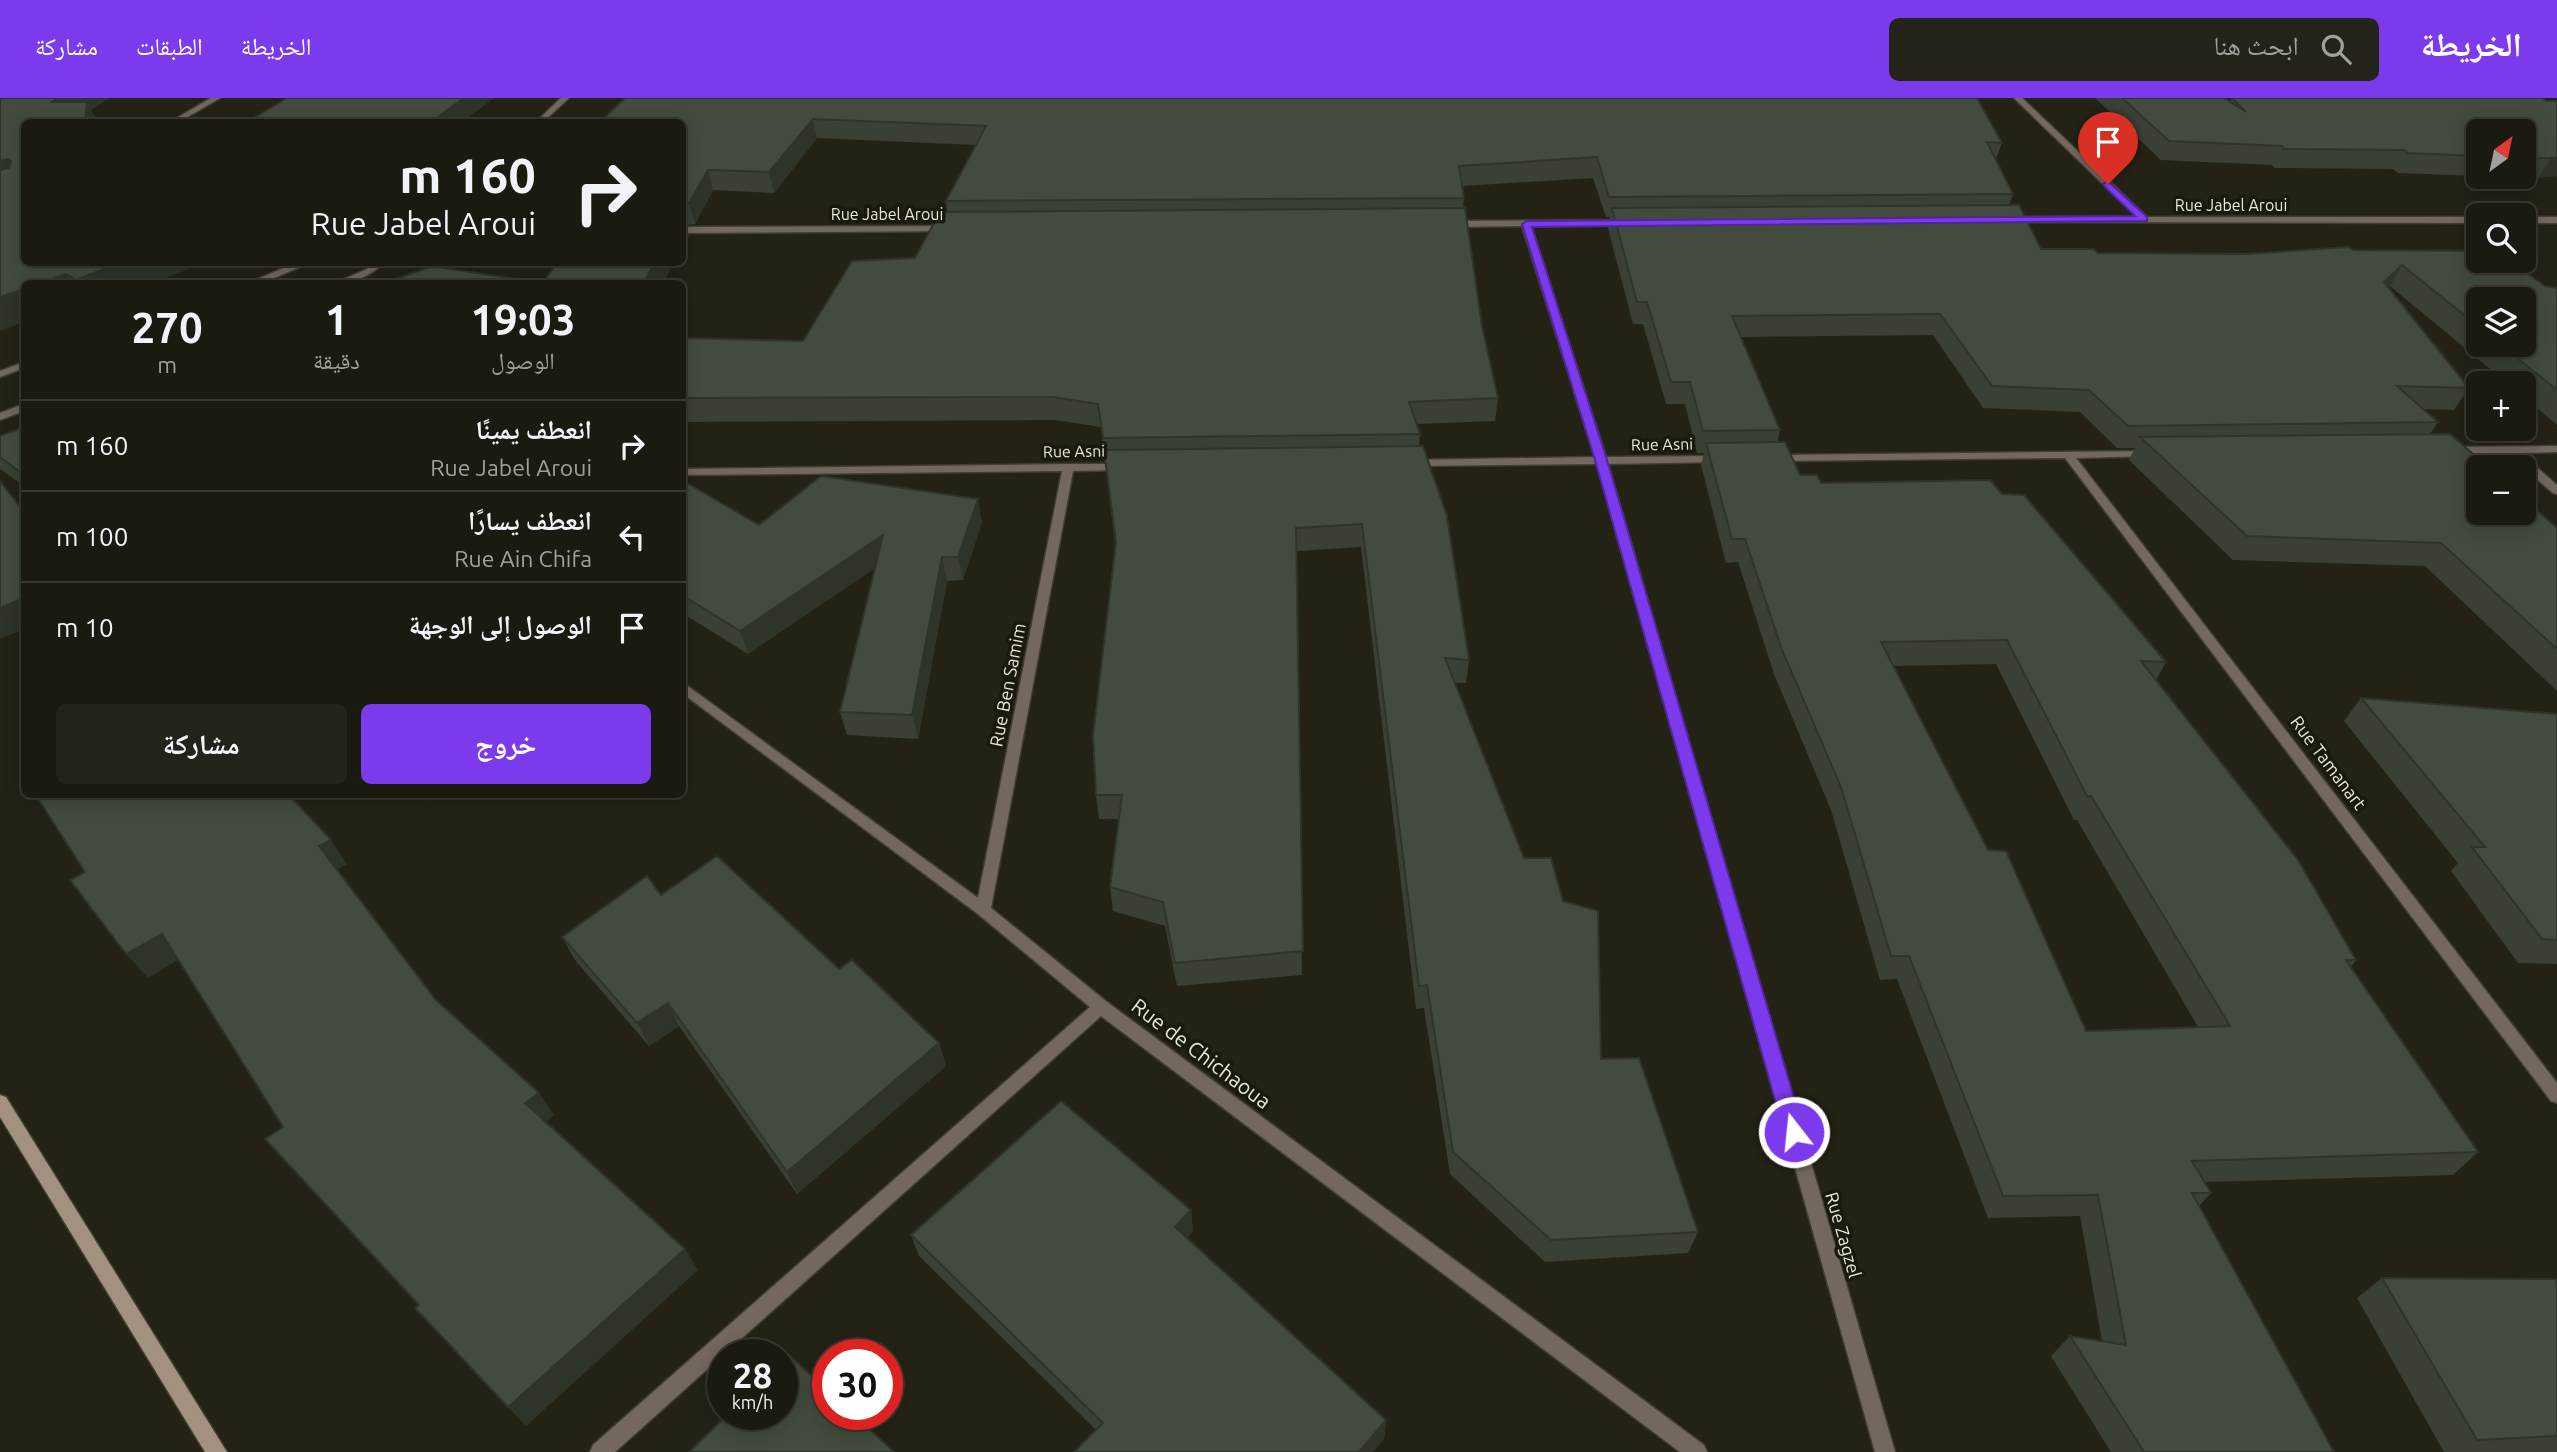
<!DOCTYPE html>
<html lang="ar">
<head>
<meta charset="utf-8">
<style>
  body { margin:0; font-family:Ubuntu,"Noto Naskh Arabic",sans-serif; background:#242319; color:#f1f3f6; direction:rtl; height:100vh; display:flex; flex-direction:column; font-size:26px; white-space:nowrap }
  * { box-sizing:border-box; margin:0 }
  p { font-size:23px; color:#a0a19f }
  .icon { flex:none; width:38px; height:38px; fill:none; stroke:currentColor; stroke-width:2; stroke-linecap:round; stroke-linejoin:round }
  .map { position:relative; flex:1; overflow:hidden; direction:ltr }
  .panel { position:absolute; left:21px; top:182px; width:665px; height:518px; display:flex; flex-direction:column; background:#1b1a10; border-radius:10px; box-shadow:0 4px 18px #0003,0 0 0 2px #393830; direction:rtl }
  .panel>* { flex:none }
  .hud { position:absolute; left:21px; top:21px; width:665px; height:147px; border-radius:10px; box-shadow:0 4px 18px #0003,0 0 0 2px #393830; direction:rtl; background:#1b1a10; color:#f1f3f6; overflow:hidden }
  .needle { width:46px; rotate:33deg }
  .tools { position:absolute; left:2466px; top:21px; display:grid; gap:14px }
  .tools a { display:grid; place-items:center; width:70px; height:70px; border-radius:10px; background:#1b1a10; box-shadow:0 4px 18px #0003,0 0 0 2px #393830; font-size:35px }
  .speed { position:absolute; left:707px; top:1241px; display:flex; gap:14px; font-size:35px; font-weight:700; text-align:center }
  .speed>* { display:grid; place-content:center; width:91px; height:91px; border-radius:50%; background:#1b1a10; box-shadow:0 4px 18px #0003,0 0 0 2px #393830; line-height:1 }
  .speed small { font-size:18px; font-weight:400 }
  .speed .limit { border:10px solid #d22; background:#fff; color:#111 }
  .pin { position:absolute; display:grid; place-items:center; width:60px; height:60px; color:#fff; margin:-72px -30px; border-radius:50% 50% 50% 0; rotate:-45deg; box-shadow:0 0 7px #0007 }
  .pin .icon { rotate:45deg }
  .me { position:absolute; width:77px; margin:-38px; rotate:344deg; stroke-linejoin:round; filter:drop-shadow(0 0 5px #0008) }
  .turn { display:flex; align-items:center; gap:24px; height:147px; padding:0 35px; font-size:32px }
  .turn .icon { width:91px; height:91px; stroke-width:2.5 }
  .turn b { display:block; font-size:49px; line-height:60px }
  .eta { display:flex; justify-content:space-evenly; align-items:center; height:119px; text-align:center }
  .eta b { font-size:42px; font-weight:700; line-height:49px }
  .action { display:flex; gap:14px; margin-top:auto; padding:14px 35px }
  .action a { flex:1; height:80px; border-radius:10px; background:#7c3aed; color:#fff; font-size:28px; font-weight:700; line-height:80px; text-align:center }
  .action a+a { background:#242319; color:#f1f3f6 }
  ul { padding:0; list-style:none }
  li { display:flex; align-items:center; gap:21px; height:91px; padding:0 35px; border-top:2px solid #393830 }
  li div { flex:1 }
  li b { display:block; font-size:26px }
  li em { font-style:normal }
  header { display:flex; align-items:center; gap:42px; box-sizing:border-box; height:98px; padding:0 35px; background:#7c3aed; color:#fff }
  header strong { font-size:33px }
  nav { display:flex; gap:38px; margin-inline-start:auto; font-size:24px }
  .search { width:490px; height:63px; background:#242319; display:flex; align-items:center; gap:18px; box-sizing:border-box; padding:0 24px; border-radius:10px; color:#a0a19f; font-size:26px }
  .map>svg:first-child { display:block }
  .lines { fill:none; stroke-linecap:round; stroke-linejoin:round }
  .street-casing { stroke:#3f3e31; stroke-width:3 }
  .secondary-casing { stroke:#3f3e31; stroke-width:3 }
  .street { fill:#73685e; fill-rule:evenodd }
  .secondary { fill:#a29181; fill-rule:evenodd }
  .wall { fill:#3a4035; fill-rule:evenodd }
  .shaded-wall { fill:#2f342b }
  .building { fill:#434b3e; stroke:#2f342b; stroke-width:2; fill-rule:evenodd }
  .route { fill:#7c3aed; stroke:#51269a; stroke-width:2 }
  .labels { text-anchor:middle; stroke-width:7; stroke-linejoin:round; paint-order:stroke }
  .far-street-label { font-size:16px; fill:#e8e7de; stroke:#1b180c }
  .street-label { font-size:18px; fill:#e8e7de; stroke:#1b180c }
  .near-street-label { font-size:21px; fill:#e8e7de; stroke:#1b180c }
</style>
</head>
<body>
<header>
<strong>الخريطة</strong>
<div class="search"><svg class="icon" aria-label="search" viewBox="0 0 24 24"><circle cx="10" cy="10" r="6"/><path d="M15 15l6 6"/></svg>ابحث هنا</div>
<nav><a>الخريطة</a><a>الطبقات</a><a>مشاركة</a></nav>
</header>
<div class="map">
<svg width="2557" height="1354" viewBox="0 0 2557 1354">
  <rect width="100%" height="100%" fill="#242215"/>
  <g class="lines">
    <defs>
      <g id="street">
        <path d="M211 0H220L179 24H170Z"/>
        <path d="M561 0H569L543 24H536Z"/>
        <path d="M2014 0H2022L2147 119H2478V125L2004 124V120L2007 119H2137Z"/>
        <rect x="2524" y="119" width="33" height="6"/>
        <path d="M1626 122 1629 123V127L1531 128 1606 359 1719 358 1724 361 1719 364 1608 366 1895 1354H1875L1597 366 1410 368 1405 365 1410 362 1595 359 1522 128 1450 129 1446 126 1450 123Z"/>
        <path d="M954 128V132L951 133 682 135V129Z"/>
        <path d="M298 164H312L260 186H246Z"/>
        <path d="M375 164H385C371 178 352 186 333 186L367 171Z"/>
        <path d="M24 264V270L0 279V273Z"/>
        <path d="M24 306V313L0 322V315Z"/>
        <path d="M2557 348V354L2520 355 2557 387V396L2553 395 2507 355H2450L2445 352 2450 349Z"/>
        <path d="M2150 353 2155 356 2154 358 2076 360 2557 985V1005L2551 1003 2065 360 1774 363 1769 360 1774 357Z"/>
        <path d="M1068 366H1124L1129 369 1124 372 1073 373 991 810 1107 904 1704 1347 1707 1354H1680L1101 918 615 1354H590L593 1347 1090 909 978 816 682 595V584L978 800 1062 373 682 377V371Z"/>
      </g>
      <path id="secondary" d="M0 997 6 999 227 1354H205L0 1019Z"/>
    </defs>
    <use href="#street" class="street-casing"/>
    <use href="#secondary" class="secondary-casing"/>
    <use href="#street" class="street"/>
    <use href="#secondary" class="secondary"/>
  </g>
  <g class="wall">
    <path d="M0 0 91 12 24 24 151 186H24Z"/>
    <path d="M625 0 2002 45 1996 61 2013 96 2009 107 2041 151 2098 155 2246 156 2353 152 2557 190V327L2524 299V285H2507L2390 188 2388 190 2469 290 2454 312 2423 311 2438 324 2430 336 2557 430V593L2425 468 2233 462 2129 362 2135 350H2117L2080 314 1983 310 1933 237 1741 239 1780 332 1777 344 1800 377 1821 385 2002 396 2166 564 2156 582 2356 862 2351 869 2478 1054 2453 1077 2205 1084 2211 1095 2199 1108 2334 1354H2111L2051 1258 2070 1238 2102 1243 2080 1118 1988 1120 1897 881 1880 882 1831 712 1774 576 1738 464 1726 465 1701 367 1704 355H1697L1685 306H1666L1643 226H1633L1608 130 1610 119H1606L1593 80 1462 88 1464 100 1463 110 1482 228 1498 300 1495 323 1416 326 1420 336 1419 348 1469 562 1466 585H1455L1601 961 1698 1134 1688 1155 1545 1164 1450 1076 1424 910 1416 911 1361 449 1297 453 1302 877 1177 888 1165 828 1113 813 1110 789 1119 721H1099L1096 697 1115 446 1101 329 1055 322 682 324V240L803 243 915 160 947 114 946 103 976 47 817 40 774 95 713 92 695 126 685 127 689 138 682 149V24ZM2478 201 2524 247H2478ZM1996 566 2074 722H2077L2198 929 2086 933 1988 752 1893 568Z"/>
    <path d="M2095 0H2224L2230 4 2232 0 2557 3V78L2538 80 2500 79H2524V33H2478V78L2398 75 2393 71 2275 70 2272 67 2161 62Z"/>
    <path d="M24 329V388L0 371V338Z"/>
    <path d="M682 382 759 427 982 424 963 482 947 483 918 641 847 637 840 614 875 470 748 556 682 515Z"/>
    <path d="M2361 600 2557 616V866L2518 865 2451 773 2458 765 2344 623Z"/>
    <path d="M661 797 839 871 939 945 946 968 797 1096 679 928 649 948 575 862 562 839Z"/>
    <path d="M1191 1112 1193 1134 1187 1140 1386 1322 1384 1341 1096 1332 919 1158 911 1137Z"/>
    <path d="M2382 1180 2557 1183V1354H2444L2357 1200Z"/>
  </g>
  <g class="shaded-wall">
    <path d="M58 0H110L91 12 99 24H85L52 4Z"/>
    <path d="M464 0H494L462 24H431Z"/>
    <path d="M813 21 817 40 774 95 769 74Z"/>
    <path d="M2557 60V78L2538 80 2551 61Z"/>
    <path d="M8 61 23 85 0 92V63Z"/>
    <path d="M708 72 713 92 695 126 689 105Z"/>
    <path d="M682 117 689 138 682 149Z"/>
    <path d="M122 164H206L151 186H78L76 182Z"/>
    <path d="M655 164H674L663 186H643Z"/>
    <path d="M2402 167 2390 188 2371 206 2384 184Z"/>
    <path d="M66 176 72 186H39Z"/>
    <path d="M24 191V224L0 233V199Z"/>
    <path d="M978 401 982 424 963 482 958 459Z"/>
    <path d="M883 437 888 461 748 556 740 533Z"/>
    <path d="M942 459 947 483 918 641 912 617Z"/>
    <path d="M24 500V531L0 541V510Z"/>
    <path d="M424 696H439L428 703Z"/>
    <path d="M331 742 347 766 336 772 319 748Z"/>
    <path d="M162 836 183 859 148 880 126 856Z"/>
    <path d="M668 905 679 928 649 948 637 925Z"/>
    <path d="M939 945 946 968 797 1096 787 1074Z"/>
    <path d="M539 995 554 1017 541 1028 525 1005Z"/>
    <path d="M1191 1112 1193 1134 1177 1150 1175 1129Z"/>
    <path d="M685 1151 698 1172 526 1328 508 1309Z"/>
    <path d="M1386 1322 1384 1341 1373 1354H1359Z"/>
  </g>
  <g class="building">
    <path d="M0 0H58L52 4H87L85 24H24V164H122L76 182 66 176 39 186H24V191L0 199V72L9 70 11 63 8 61 0 63Z"/>
    <path d="M287 0H464L431 24H247Z"/>
    <path d="M625 0H1977L2002 45 1987 44 2013 96 1609 99 1597 59 1459 68 1464 100 946 103 986 28 813 21 769 74 708 72 689 105 682 106V24H600Z"/>
    <path d="M2122 0H2224L2246 14 2232 0H2542L2547 3H2557V60H2524V33H2478V58L2408 55 2404 52 2284 51 2282 48 2169 43Z"/>
    <path d="M2019 107 2041 151H2093L2098 155 2246 156 2349 149 2353 152 2478 153V163H2510L2545 188 2557 190V292L2501 247H2524V201H2478V228L2402 167 2384 184 2469 290 2397 288 2438 324 2128 328 2089 292 1992 288 1940 216 1732 218 1780 332 1703 333 1690 284H1671L1647 204H1637L1612 110Z"/>
    <path d="M1465 110 1482 228 1498 300 1409 304 1420 336 1103 340 1098 306 1053 299 682 300V240L803 243 852 163 915 160 940 114Z"/>
    <path d="M557 164H655L643 186H382L432 168 543 185Z"/>
    <path d="M24 329V377L0 359V338Z"/>
    <path d="M2450 336 2488 369H2478V415H2524V401L2557 430V551L2441 445 2247 438 2140 339Z"/>
    <path d="M1785 344 1800 377H1817L1821 385 1990 382 2002 396 2024 397 2166 564 2141 563 2298 762 2356 862H2346L2478 1054 2192 1063 2211 1095H2192L2334 1354H2144L2070 1238 2126 1247 2098 1097 2003 1098 1909 858H1891L1841 689 1782 552 1745 441H1732L1706 345ZM2007 542 2087 698H2091L2230 928 2086 933 2006 753 1988 752 1881 544Z"/>
    <path d="M1423 348 1447 418 1469 562 1445 560 1524 760H1551L1563 803 1598 813 1601 961 1639 960 1698 1134 1551 1142 1453 1054 1427 887 1419 888 1362 426 1296 430 1303 853 1175 865 1163 804 1110 789 1122 697H1096L1093 637 1116 444 1104 352Z"/>
    <path d="M821 378 978 401 958 459H942L912 617 840 614 883 437 740 533 682 497V382L759 427Z"/>
    <path d="M0 383 24 414V500L0 510Z"/>
    <path d="M2361 600 2557 616V842L2542 841 2472 749H2485Z"/>
    <path d="M35 696H288L331 742 319 748 436 902 539 995 525 1005 685 1151 508 1309 415 1210 419 1207 265 1041 283 1029 162 836 126 856 70 782 85 774Z"/>
    <path d="M717 758 839 871 852 862 939 945 787 1074 668 905 637 925 562 839 647 778 661 797Z"/>
    <path d="M1061 1003 1191 1112 1175 1129 1386 1322 1359 1354H1074L1103 1325 911 1137Z"/>
    <path d="M2382 1180 2555 1181 2557 1183V1338L2477 1342Z"/>
    <path d="M788 1256 828 1293V1316H853L894 1354H689L728 1316H782V1262Z"/>
  </g>
  <path class="route" d="M2108 83 2147 119V123L1532 129 1607 362 1804 1034 1801 1041 1794 1043 1787 1041 1784 1034 1595 362 1522 126 1527 123 2135 118 2104 88 2103 86Z"/>
  <g class="labels">
    <g class="far-street-label">
      <text x="2231" y="113">Rue Jabel Aroui</text>
      <text x="887" y="122">Rue Jabel Aroui</text>
      <text transform="translate(1662 346) rotate(-1)" y="6">Rue Asni</text>
      <text transform="translate(1074 353) rotate(-1)" y="6">Rue Asni</text>
    </g>
    <g class="street-label">
      <text transform="translate(1008 587) rotate(-79)" y="6">Rue Ben Samim</text>
      <text transform="translate(2328 665) rotate(53)" y="6">Rue Tamanart</text>
      <text transform="translate(1843 1137) rotate(74)" y="6">Rue Zagzel</text>
    </g>
    <g class="near-street-label">
      <text transform="translate(1201 956) rotate(37)" y="7">Rue de Chichaoua</text>
    </g>
  </g>
</svg>
<div class="tools">
<a><svg class="needle" viewBox="-14 -14 28 28"><path d="M0-13l5 13h-10z" fill="#e53935"/><path d="M0 13l5-13h-10z" fill="#a0a19f"/></svg></a>
<a><svg class="icon" aria-label="search" viewBox="0 0 24 24"><circle cx="10" cy="10" r="6"/><path d="M15 15l6 6"/></svg></a>
<a><svg class="icon" aria-label="layers" viewBox="0 0 24 24"><path d="M12 4l9 5-9 5-9-5zM3 14l9 5 9-5"/></svg></a>
<a>+</a>
<a>−</a>
</div>
<div class="speed"><div>28<small>km/h</small></div><div class="limit">30</div></div>
<div class="pin" style="left:2108px;top:86px;background:#d93025"><svg class="icon" aria-label="arrive" viewBox="0 0 24 24"><path d="M6 21V4h12l-3 4 3 4H6"/></svg></div>
<svg class="me" style="left:1794px;top:1034px" viewBox="-20 -20 40 40"><circle r="17" fill="#7c3aed" stroke="#fff" stroke-width="3"/><path d="M0-11L8 9 0 5-8 9z" fill="#fff"/></svg>
<div class="hud">
<div class="turn"><svg class="icon" aria-label="right" viewBox="0 0 24 24"><path d="M7 20v-9h11M14 6l5 5-5 5"/></svg><div><b>160 m</b>Rue Jabel Aroui</div></div>
</div>
<section class="panel">
<div class="eta">
<div><b>19:03</b><p>الوصول</p></div>
<div><b>1</b><p>دقيقة</p></div>
<div><b>270</b><p>m</p></div>
</div>
<ul>
<li><svg class="icon" aria-label="right" viewBox="0 0 24 24"><path d="M7 20v-9h11M14 6l5 5-5 5"/></svg><div><b>انعطف يمينًا</b><p>Rue Jabel Aroui</p></div><em>160 m</em></li>
<li><svg class="icon" aria-label="left" viewBox="0 0 24 24"><path d="M17 20v-9H6M10 6l-5 5 5 5"/></svg><div><b>انعطف يسارًا</b><p>Rue Ain Chifa</p></div><em>100 m</em></li>
<li><svg class="icon" aria-label="arrive" viewBox="0 0 24 24"><path d="M6 21V4h12l-3 4 3 4H6"/></svg><div><b>الوصول إلى الوجهة</b></div><em>10 m</em></li>
</ul>
<div class="action"><a>خروج</a><a>مشاركة</a></div>
</section>
</div>
</body>
</html>
